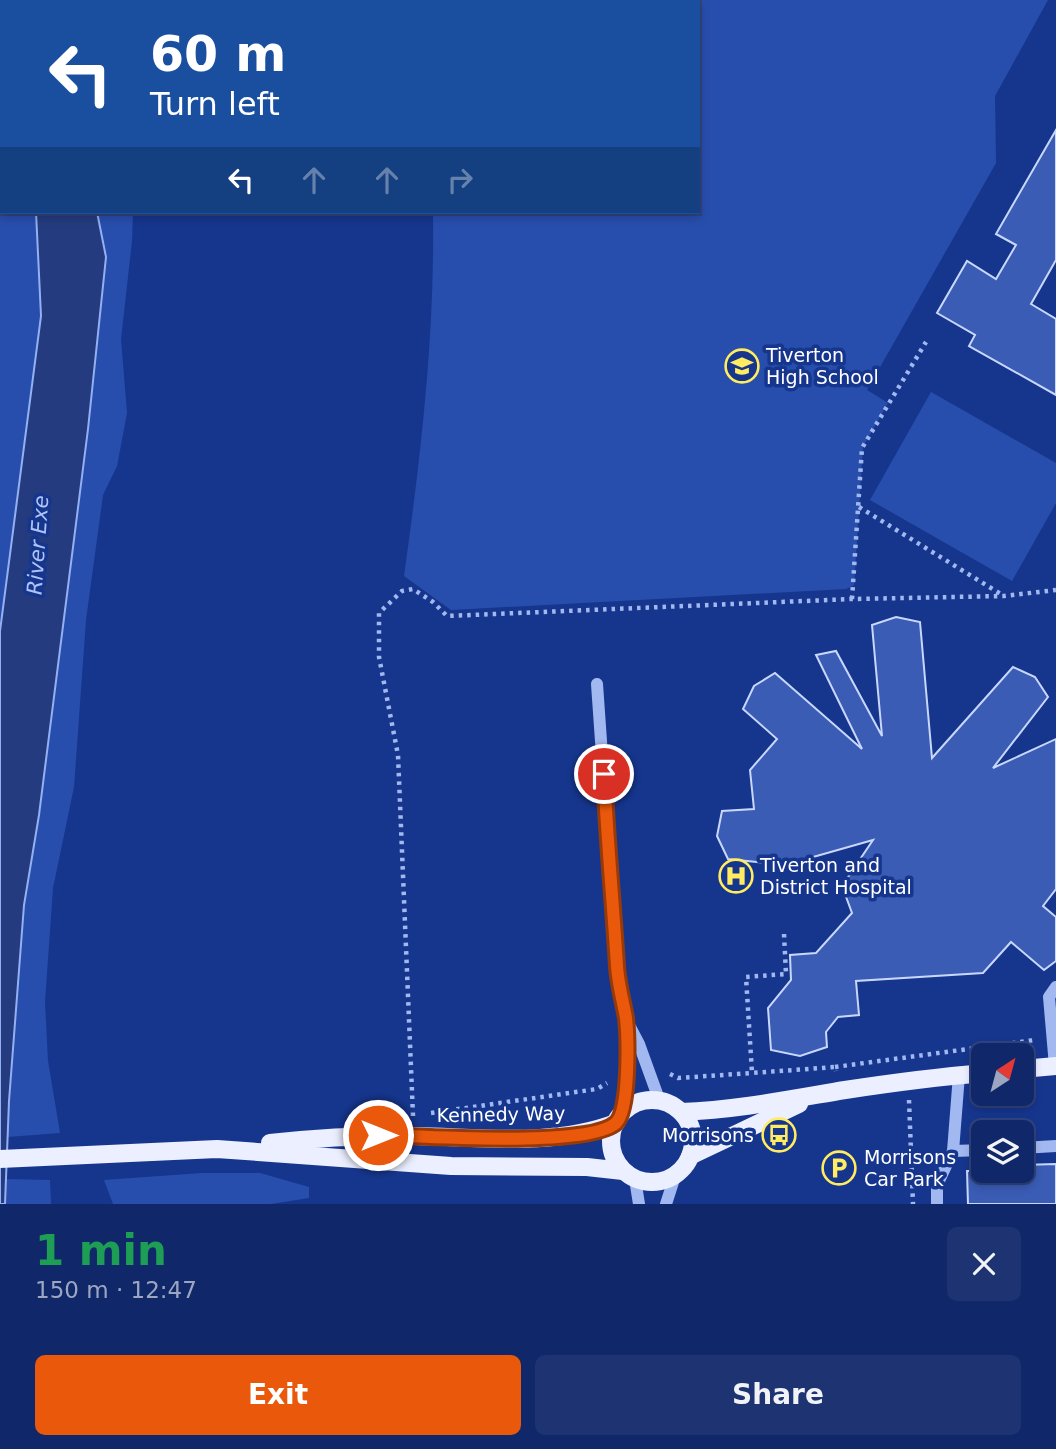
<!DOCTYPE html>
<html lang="en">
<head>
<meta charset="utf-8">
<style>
  body { margin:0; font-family:"DejaVu Sans",sans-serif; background:#1e3472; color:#f1f3f6; height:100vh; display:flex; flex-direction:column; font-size:26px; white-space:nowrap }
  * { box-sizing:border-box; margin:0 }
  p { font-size:23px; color:#9ca6c1 }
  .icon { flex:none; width:38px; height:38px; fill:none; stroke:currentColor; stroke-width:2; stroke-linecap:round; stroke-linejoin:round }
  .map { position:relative; height:1204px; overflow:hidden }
  .sheet { display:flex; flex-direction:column; background:#10286a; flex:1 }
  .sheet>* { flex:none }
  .guide { position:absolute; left:0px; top:0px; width:700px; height:214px; box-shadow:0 4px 10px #0003,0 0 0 2px #30447e; background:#1a4fa0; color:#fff; overflow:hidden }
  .needle { width:46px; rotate:36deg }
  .buttons { position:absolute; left:971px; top:1043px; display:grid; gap:14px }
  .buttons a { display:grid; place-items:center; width:63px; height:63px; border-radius:10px; background:#10286a; box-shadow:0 4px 10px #0003,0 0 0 2px #30447e; font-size:35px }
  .pin { position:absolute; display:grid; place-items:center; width:60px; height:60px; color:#fff; margin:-30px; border:4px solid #fff; border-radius:50%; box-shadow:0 2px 7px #0007 }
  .me { position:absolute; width:77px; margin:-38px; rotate:90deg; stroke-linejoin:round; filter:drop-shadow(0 0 5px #0008) }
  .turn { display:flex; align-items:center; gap:24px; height:147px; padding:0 35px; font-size:32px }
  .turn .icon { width:91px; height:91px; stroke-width:2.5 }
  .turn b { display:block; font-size:49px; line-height:60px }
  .lanes { display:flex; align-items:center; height:66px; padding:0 35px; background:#0003; justify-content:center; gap:35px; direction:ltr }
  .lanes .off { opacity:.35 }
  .round { display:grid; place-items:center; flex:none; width:74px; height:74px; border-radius:10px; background:#1e3472 }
  .overview { display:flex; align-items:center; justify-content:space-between; height:119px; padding:0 35px }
  h1 { font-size:42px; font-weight:700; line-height:52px; color:#1e9e55 }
  .cta { display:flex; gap:14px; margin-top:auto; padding:14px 35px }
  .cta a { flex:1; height:80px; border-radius:10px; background:#ea580c; color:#fff; font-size:28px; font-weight:700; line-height:80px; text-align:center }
  .cta a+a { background:#1e3472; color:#f1f3f6 }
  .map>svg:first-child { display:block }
  .green { fill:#284ead }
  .water { fill:#243c7f; stroke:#94b0f2; stroke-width:2 }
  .building { fill:#3a5cb5; stroke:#c8d7fb; stroke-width:2 }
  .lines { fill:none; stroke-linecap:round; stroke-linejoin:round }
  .path { stroke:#a2b8f0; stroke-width:4.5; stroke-dasharray:3.5 5; stroke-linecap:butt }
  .minor { stroke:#a2b8f0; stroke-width:12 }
  .major { stroke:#ebefff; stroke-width:18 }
  .route-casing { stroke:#983908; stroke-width:18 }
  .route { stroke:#ea580c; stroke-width:12 }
  .labels { text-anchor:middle; stroke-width:7; stroke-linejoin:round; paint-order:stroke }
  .poi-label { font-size:19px; fill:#fff; stroke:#16368e; text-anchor:start }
  .street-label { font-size:19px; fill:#fff; stroke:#16368e }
  .water-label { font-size:21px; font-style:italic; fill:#aec3f7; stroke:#16368e }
</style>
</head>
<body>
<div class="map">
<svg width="1056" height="1204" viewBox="0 0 1056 1204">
  <rect width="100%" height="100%" fill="#16368e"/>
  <g class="green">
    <path d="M0 0H29L2 2V212H36L41 316 0 630Z"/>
    <path d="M484 0H1048L995 96 996 163 867 390 888 403 863 447 854 585 846 589 451 610 404 576C421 455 435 335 433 212H698V2H483Z"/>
    <path d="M97 212H133L132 241 121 339 127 413 117 466 103 495 86 620 74 787 53 888 45 1002 48 1061 60 1133 7 1137 24 905 39 815 88 429 106 257Z"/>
    <path d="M931 392 1056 463V503L1012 581 870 500Z"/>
    <path d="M202 1173H260L309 1187V1198L271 1204H113L104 1180Z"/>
    <path d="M4 1179 50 1180 51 1204H5Z"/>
  </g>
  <path class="water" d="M36 212H97L106 257 88 429 39 815 24 905 9 1101 5 1204H0V631L41 316Z"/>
  <g class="building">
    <path d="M1056 130V260L1031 304 1056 319V395L969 346 975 335 937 313 967 261 996 279 1016 245 996 234Z"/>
    <path d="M896 617 920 622 932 758 1013 667 1035 677 1048 697 993 768 1056 739V889L1043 906 1056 917V961L1044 970 1011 942 983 973 856 981 859 1015 838 1017 826 1032 827 1047 800 1056 771 1050 768 1008 791 980 790 955 816 953 852 913 842 886 873 840 785 865 728 859 717 836 722 811 754 809 750 770 777 739 743 709 754 686 775 673 862 749 816 655 836 651 882 736 872 625Z"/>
    <path d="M1056 1164V1204H968L967 1171H1022V1165Z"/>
  </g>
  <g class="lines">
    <g class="path">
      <path d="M859 507 1004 596"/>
      <path d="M852 599 862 448 926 342"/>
      <path d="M784 934 786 974 746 977 752 1073 835 1067 836 1071"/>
      <path d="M835 1067 1035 1040"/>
      <path d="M670 1074 678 1078 752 1073"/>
      <path d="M909 1100 913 1204"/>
      <path d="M431 1113 597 1089 607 1083"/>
      <path d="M413 1116 398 755 379 657V613L402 591 413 589 433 602 447 616 852 599 1004 596 1056 590"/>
    </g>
    <g class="minor">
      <path d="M597 684 617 969 626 1019V1087L623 1112"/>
      <path d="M628 1023 639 1044 660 1102"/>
      <path d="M1055 1066 1049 997 1056 987"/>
      <path d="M1022 1148 1056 1146"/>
      <path d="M953 1151 984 1150"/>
      <path d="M635 1179 639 1204"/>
      <path d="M666 1204 675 1176"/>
      <path d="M937 1204V1185L953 1151 959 1075"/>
    </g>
    <g class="major">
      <path d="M1022 1069 1056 1066"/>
      <circle cx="652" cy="1141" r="41"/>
      <path d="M681 1112C736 1110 791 1099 845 1090 891 1083 937 1077 984 1073"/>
      <path d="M270 1143C317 1138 366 1135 414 1136 480 1137 553 1147 616 1123"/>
      <path d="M690 1156 799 1104"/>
      <path d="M0 1159 217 1149 451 1166 587 1167 623 1171"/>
    </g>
  </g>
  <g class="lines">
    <defs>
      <path id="route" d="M378 1135C421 1136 588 1148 616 1123 630 1110 628 1037 626 1018 623 1001 618 984 617 966 613 902 607 838 604 774"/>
    </defs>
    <use href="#route" class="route-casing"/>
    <use href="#route" class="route"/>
  </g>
  <defs>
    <symbol id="school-ring" viewBox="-11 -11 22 22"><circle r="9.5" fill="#16368e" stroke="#ffec61" stroke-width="1.5"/><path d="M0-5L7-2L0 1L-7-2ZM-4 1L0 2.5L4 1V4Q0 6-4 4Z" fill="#ffec61"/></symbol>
    <symbol id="hospital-ring" viewBox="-11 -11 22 22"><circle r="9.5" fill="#16368e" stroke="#ffec61" stroke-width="1.5"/><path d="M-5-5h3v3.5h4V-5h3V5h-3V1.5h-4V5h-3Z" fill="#ffec61"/></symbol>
    <symbol id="bus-ring" viewBox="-11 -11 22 22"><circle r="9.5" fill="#16368e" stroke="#ffec61" stroke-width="1.5"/><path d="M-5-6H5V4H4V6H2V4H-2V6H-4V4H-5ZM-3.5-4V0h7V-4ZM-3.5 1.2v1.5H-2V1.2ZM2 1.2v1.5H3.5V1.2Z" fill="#ffec61"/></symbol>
    <symbol id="parking-ring" viewBox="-11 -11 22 22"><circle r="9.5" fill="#16368e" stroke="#ffec61" stroke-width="1.5"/><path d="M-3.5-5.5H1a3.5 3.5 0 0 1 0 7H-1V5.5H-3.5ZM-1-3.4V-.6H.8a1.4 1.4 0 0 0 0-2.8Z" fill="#ffec61"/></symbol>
  </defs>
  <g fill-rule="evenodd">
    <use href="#school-ring" x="723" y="347" width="38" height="38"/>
    <use href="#hospital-ring" x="717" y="857" width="38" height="38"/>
    <use href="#bus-ring" x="760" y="1116" width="38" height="38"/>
    <use href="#parking-ring" x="820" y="1149" width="38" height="38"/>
  </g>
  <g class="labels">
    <g class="poi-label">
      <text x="766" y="362">Tiverton<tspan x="766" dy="22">High School</tspan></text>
      <text x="760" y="872">Tiverton and<tspan x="760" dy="22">District Hospital</tspan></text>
      <text x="754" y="1142" text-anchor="end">Morrisons</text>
      <text x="864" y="1164">Morrisons<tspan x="864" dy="22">Car Park</tspan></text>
    </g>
    <g class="street-label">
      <text transform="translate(501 1114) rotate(-1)" y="7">Kennedy Way</text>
    </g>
    <g class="water-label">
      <text transform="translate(38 545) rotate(-86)" y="7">River Exe</text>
    </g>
  </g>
</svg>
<div class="buttons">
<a><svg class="needle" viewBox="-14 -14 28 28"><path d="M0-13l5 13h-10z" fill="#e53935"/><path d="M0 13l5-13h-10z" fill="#9ca6c1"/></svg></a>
<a><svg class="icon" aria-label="layers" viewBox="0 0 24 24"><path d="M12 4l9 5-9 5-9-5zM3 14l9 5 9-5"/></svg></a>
</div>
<div class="pin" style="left:604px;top:774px;background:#d93025"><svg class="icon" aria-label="arrive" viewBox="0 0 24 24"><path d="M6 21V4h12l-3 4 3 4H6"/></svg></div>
<svg class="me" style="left:378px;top:1135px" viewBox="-20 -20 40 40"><circle r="17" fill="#ea580c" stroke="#fff" stroke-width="3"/><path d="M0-11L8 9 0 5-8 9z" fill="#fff"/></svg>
<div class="guide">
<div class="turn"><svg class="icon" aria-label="left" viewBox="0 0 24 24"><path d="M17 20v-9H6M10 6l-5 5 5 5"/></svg><div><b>60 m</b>Turn left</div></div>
<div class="lanes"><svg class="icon" aria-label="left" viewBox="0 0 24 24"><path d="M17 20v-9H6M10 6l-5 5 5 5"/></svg><svg class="icon off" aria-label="ahead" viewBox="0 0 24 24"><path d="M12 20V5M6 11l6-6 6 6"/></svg><svg class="icon off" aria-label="ahead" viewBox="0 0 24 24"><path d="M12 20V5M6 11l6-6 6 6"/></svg><svg class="icon off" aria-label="right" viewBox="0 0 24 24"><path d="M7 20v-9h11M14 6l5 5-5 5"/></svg></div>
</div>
</div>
<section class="sheet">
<div class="overview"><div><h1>1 min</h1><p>150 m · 12:47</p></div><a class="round"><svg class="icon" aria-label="close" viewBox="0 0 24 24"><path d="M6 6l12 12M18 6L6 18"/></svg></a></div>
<div class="cta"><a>Exit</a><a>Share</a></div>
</section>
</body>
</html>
